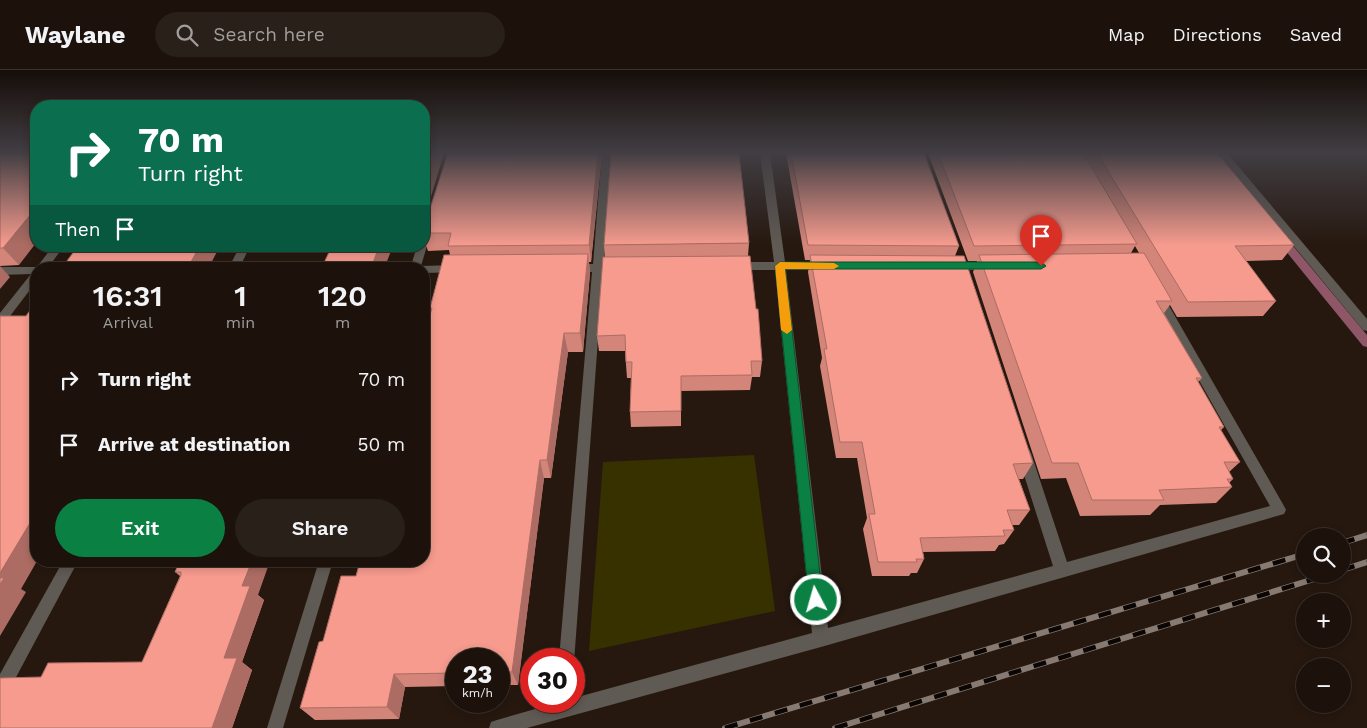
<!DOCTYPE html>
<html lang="en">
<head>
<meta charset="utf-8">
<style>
  body { margin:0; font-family:"Work Sans",sans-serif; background:#292019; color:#f1f3f6; height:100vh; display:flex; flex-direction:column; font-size:19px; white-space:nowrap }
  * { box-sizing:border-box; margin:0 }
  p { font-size:16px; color:#a09e9d }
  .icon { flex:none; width:28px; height:28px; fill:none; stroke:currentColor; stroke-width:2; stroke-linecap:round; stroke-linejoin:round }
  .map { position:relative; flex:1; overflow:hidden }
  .side { position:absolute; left:30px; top:192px; width:400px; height:305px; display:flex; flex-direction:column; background:#1c120b; border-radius:20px; box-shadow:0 2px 8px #0003,0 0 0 1px #3a322c }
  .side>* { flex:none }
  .hud { position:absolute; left:30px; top:30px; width:400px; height:152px; border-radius:20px; box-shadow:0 2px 8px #0003,0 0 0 1px #3a322c; background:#0b6e4f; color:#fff; overflow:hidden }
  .controls { position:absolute; left:1296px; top:458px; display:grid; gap:10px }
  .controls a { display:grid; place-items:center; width:55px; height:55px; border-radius:50%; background:#1c120b; box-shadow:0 2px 8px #0003,0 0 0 1px #3a322c; font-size:25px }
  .speed { position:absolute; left:445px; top:578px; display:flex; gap:10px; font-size:25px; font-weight:700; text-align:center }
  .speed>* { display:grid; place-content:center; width:65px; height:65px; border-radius:50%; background:#1c120b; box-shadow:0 2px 8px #0003,0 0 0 1px #3a322c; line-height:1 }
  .speed small { font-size:12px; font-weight:400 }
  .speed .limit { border:8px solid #d22; background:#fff; color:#111 }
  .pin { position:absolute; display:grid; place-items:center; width:42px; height:42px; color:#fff; margin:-51px -21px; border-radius:50% 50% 50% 0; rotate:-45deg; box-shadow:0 0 5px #0007 }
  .pin .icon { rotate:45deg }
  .me { position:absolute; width:55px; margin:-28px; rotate:354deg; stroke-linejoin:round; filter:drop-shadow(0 0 4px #0008) }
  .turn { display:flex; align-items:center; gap:18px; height:105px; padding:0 25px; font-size:22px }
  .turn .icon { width:65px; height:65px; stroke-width:2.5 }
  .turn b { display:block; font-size:35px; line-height:42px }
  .then { display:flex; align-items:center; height:48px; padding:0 25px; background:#0003; gap:10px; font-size:19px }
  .eta { display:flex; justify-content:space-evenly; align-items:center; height:85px; text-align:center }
  .eta b { font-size:30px; font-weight:600; line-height:35px }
  .button { display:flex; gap:10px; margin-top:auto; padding:10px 25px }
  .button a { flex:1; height:58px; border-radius:30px; background:#0b8043; color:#fff; font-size:20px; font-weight:600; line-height:58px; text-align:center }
  .button a+a { background:#292019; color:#f1f3f6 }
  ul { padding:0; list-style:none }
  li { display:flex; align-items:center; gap:15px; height:65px; padding:0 25px }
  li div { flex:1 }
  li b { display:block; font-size:19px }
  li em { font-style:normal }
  header { display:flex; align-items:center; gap:30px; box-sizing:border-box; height:70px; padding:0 25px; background:#1c120b; border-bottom:1px solid #3a322c }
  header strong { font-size:24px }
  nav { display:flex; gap:28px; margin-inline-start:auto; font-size:18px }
  .search { width:350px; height:45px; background:#292019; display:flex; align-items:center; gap:12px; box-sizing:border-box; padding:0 18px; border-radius:28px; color:#a09e9d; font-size:19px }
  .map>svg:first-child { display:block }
  .green { fill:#373100 }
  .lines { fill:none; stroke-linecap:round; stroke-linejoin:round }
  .stream { fill:#8e5667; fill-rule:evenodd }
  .minor { fill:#5f5a53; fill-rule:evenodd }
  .rail-casing { stroke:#867a72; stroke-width:6 }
  .rail { stroke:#0b0503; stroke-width:4.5; stroke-dasharray:13; stroke-linecap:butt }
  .wall { fill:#d4857a; fill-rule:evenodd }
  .shaded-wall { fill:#ac6c63 }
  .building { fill:#f69b8e; stroke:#ac6c63 }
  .route { fill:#0b8043; stroke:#07532c }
  .slow { fill:#f59e0b }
</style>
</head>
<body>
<header>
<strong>Waylane</strong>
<div class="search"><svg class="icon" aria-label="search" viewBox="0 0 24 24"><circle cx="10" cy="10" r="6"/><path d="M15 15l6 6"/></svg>Search here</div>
<nav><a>Map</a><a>Directions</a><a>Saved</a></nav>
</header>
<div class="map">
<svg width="1367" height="658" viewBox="0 0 1367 658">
  <rect width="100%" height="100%" fill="#26180f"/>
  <path class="green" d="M754 385 775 541 589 581 603 392Z"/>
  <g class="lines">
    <path class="stream" d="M1280 164 1284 165 1367 265V277L1363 276 1276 169 1275 167Z"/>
    <g class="minor">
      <path d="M602 83H612L604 194H619L624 198 619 202H603L574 592V589H559L592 202H574L569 198 574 194H593Z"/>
      <path d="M760 83H770L785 192H824L829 196 824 200H786L828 558 1053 496 1017 383 1019 379 1024 378 1029 379 1031 383 1067 492 1270 436 1152 227 1158 223 1164 227 1284 436 1286 440 1284 444 821 577 527 658H489L491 652 497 650 563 631H574V628L812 563 775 200H734L729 196 734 192H774Z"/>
      <path d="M1217 83H1227L1367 249V261L1363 260Z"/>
      <path d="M424 173 427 176 421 196 456 195 460 196 461 199 460 202 424 203V199H410L417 176H424Z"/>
      <path d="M53 176H64L47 199H36V212L4 254 0 255V243L31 204 0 205V197H37Z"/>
      <path d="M240 176H250L239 199H228Z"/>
      <path d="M991 192 996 196 995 199 951 201 946 197 951 193Z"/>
      <path d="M63 491H78L6 626 0 628V604Z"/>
      <path d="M319 491H333L283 658H267Z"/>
    </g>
    <defs>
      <g id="rail">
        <path d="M1342 473 1367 465"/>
        <path d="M1342 500 1367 492"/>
        <path d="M725 658 1305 484"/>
        <path d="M835 658 1330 504"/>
      </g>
    </defs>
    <use href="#rail" class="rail-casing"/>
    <use href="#rail" class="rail"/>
  </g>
  <g class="wall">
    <path d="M0 83 19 195 0 196Z"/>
    <path d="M602 83 591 192H589L590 203 583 282H568L551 408H544L518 615H499V589H456V616L405 617 399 649 315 650 300 638 323 571 356 506 424 491V267L431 241 430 238 450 185 449 180 428 181 424 169V157Z"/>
    <path d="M786 83H924L959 176 955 186 1033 393 1023 409H1019L1030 440 1019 455H1012L1014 460 1004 474 999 475 995 481 923 482 924 489 917 503H911L909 506H872L863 459 867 448 857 388H836L820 296 822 288 808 202 810 190H805Z"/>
    <path d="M928 83H1217L1294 175 1282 190 1246 191 1276 231 1263 246 1177 247 1170 235 1164 243 1202 308 1198 312 1224 357 1221 360 1240 392 1229 402 1233 409 1229 413 1232 417 1216 433 1160 435 1150 445 1080 446 1066 408 1041 409 973 202 977 191H968ZM1135 176 1139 183H1131Z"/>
    <path d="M749 173 748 186 762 291 760 307H752L750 320 681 321V356L631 357 630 342 631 308H627L625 281H599L597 266 605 187 604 175Z"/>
    <path d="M332 176H415L414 181H391L322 197Z"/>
    <path d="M180 491 258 525 264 530 242 592 252 600 232 658H0L41 607 142 592 180 506 175 502Z"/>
  </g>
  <g class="shaded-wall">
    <path d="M434 83H444L424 150V115Z"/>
    <path d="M598 83H602L591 192 589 175Z"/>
    <path d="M36 138V173L19 195 3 178Z"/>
    <path d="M200 176H220L208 199H187Z"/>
    <path d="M379 176H389L391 181 384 199H371Z"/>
    <path d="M588 184 590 203 583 282 580 263Z"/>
    <path d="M0 196 10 207 0 219Z"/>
    <path d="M564 263 568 282 551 408 547 390Z"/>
    <path d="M540 390 544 408 518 615 512 602Z"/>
    <path d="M36 443 37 491 21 519 26 522 0 566V503Z"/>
    <path d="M252 491H270L258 525 264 530 242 592 252 600 232 658H212L224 588 242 516Z"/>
    <path d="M394 604 405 617 399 649 387 637Z"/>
  </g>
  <g class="building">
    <path d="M0 83H36V138L3 178H0Z"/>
    <path d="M424 83H434L424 115Z"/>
    <path d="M448 83H598L589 175 448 176 451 163H424V157Z"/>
    <path d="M611 83H739L749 173 604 175Z"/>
    <path d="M791 83H924L959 176 808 175Z"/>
    <path d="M938 83H1083L1137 174 974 176Z"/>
    <path d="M1097 83H1217L1294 175 1235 176 1276 231 1188 232Z"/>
    <path d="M78 176H200L187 199H61Z"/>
    <path d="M332 176H379L371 199H316L317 197H322Z"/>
    <path d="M1144 183 1172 231H1156L1202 308H1196L1224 357H1219L1240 392H1224L1233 409H1227L1232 417 1159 420 1164 430H1092L1078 393H1052L979 185Z"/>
    <path d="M588 184 580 263H564L547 390H540L512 602H499V589H456V603L394 604 387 637 300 638 319 572 323 571 341 506H356L360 491H424V278L425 272H424V267L432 238H430L444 185Z"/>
    <path d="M810 185 964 186 1033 393 1013 394 1030 440H1007L1014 460H1003L1005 466 920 468 924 489H916L917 492H878L869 444H875L862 372H840L824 279H827Z"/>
    <path d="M750 186 756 239H758L762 291H751L752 305 681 306V341L630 342 632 292H626L625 265 597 266 603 187Z"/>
    <path d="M36 232V443L0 503V246H26Z"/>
    <path d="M180 491H252L242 516H250L224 588H237L212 658H0V608L41 607 48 593 142 592 181 505V502H175Z"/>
    <path d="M0 508H4L0 514Z"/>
  </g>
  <linearGradient id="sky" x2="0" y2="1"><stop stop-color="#150d08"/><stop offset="0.47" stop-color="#413d42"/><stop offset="1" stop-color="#413d42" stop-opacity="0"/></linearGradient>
  <rect width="1367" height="175" fill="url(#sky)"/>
  <path class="route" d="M780 192H1041L1046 196 1041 199H785L823 530 821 534 816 536 811 534 809 530 775 196Z"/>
  <path class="slow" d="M780 192 834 193 839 196 834 199H785L792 260 787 264 781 260 775 196Z"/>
</svg>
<div class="controls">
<a><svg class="icon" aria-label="search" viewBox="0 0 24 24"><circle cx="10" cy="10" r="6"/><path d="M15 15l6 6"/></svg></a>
<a>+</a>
<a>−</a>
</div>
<div class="speed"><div>23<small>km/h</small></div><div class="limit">30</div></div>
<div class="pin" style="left:1041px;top:196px;background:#d93025"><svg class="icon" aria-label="arrive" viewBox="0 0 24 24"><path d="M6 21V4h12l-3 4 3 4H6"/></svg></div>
<svg class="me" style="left:816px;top:530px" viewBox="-20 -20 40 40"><circle r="17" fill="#0b8043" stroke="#fff" stroke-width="3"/><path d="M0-11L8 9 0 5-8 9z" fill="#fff"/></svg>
<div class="hud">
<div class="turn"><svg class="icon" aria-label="right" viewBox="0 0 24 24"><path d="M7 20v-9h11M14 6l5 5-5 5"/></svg><div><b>70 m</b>Turn right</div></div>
<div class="then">Then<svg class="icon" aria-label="arrive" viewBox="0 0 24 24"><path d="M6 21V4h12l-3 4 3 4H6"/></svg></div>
</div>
<section class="side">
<div class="eta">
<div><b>16:31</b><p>Arrival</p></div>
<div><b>1</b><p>min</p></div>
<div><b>120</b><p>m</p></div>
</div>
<ul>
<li><svg class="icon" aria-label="right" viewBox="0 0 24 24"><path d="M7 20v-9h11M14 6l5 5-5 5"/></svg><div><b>Turn right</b></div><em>70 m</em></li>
<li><svg class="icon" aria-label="arrive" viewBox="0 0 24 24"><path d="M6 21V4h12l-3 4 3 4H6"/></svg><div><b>Arrive at destination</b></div><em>50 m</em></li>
</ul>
<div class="button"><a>Exit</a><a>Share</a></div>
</section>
</div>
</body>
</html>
